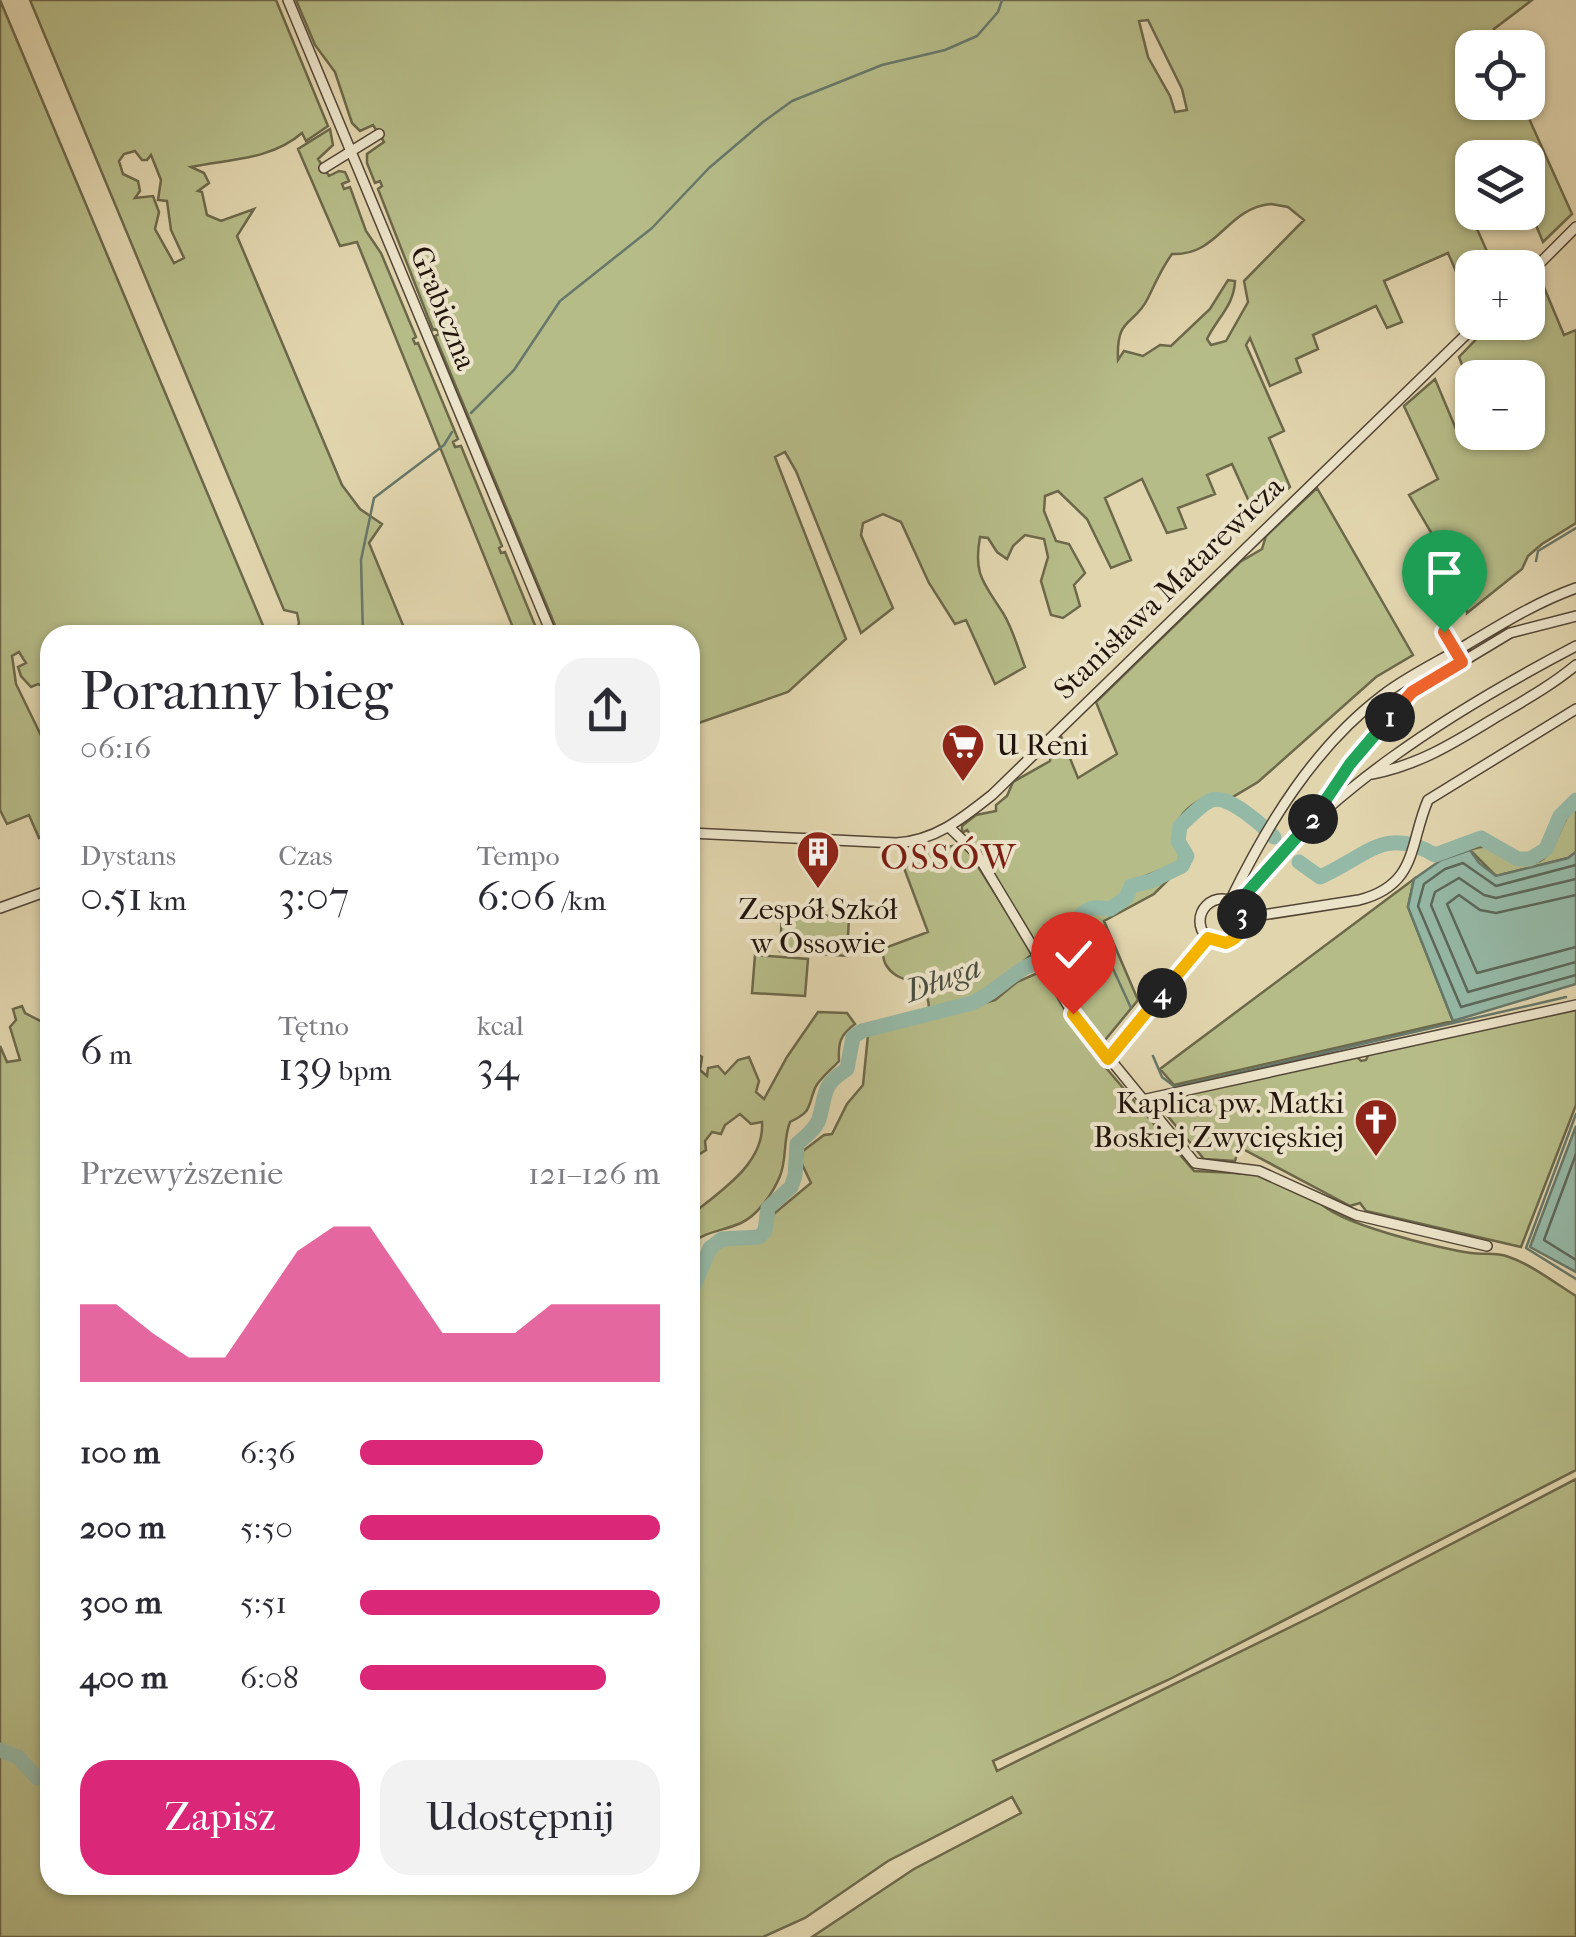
<!DOCTYPE html>
<html lang="pl">
<meta charset="utf-8">
<style>
body{margin:0;font-family:"IM FELL French Canon",serif;background:#f2f2f3;color:#2b2b33;height:100vh;display:flex;flex-direction:column;font-size:38px;white-space:nowrap}
*{box-sizing:border-box;margin:0}
p{font-size:32px;color:#7c7c81}
.icon{flex:none;width:55px;height:55px;fill:none;stroke:currentColor;stroke-width:2;stroke-linecap:round;stroke-linejoin:round}
.map{position:relative;flex:1;overflow:hidden}
.panel{position:absolute;left:40px;top:625px;width:660px;height:1270px;display:flex;flex-direction:column;background:#fff;border-radius:30px;box-shadow:0 2px 8px #0004}
.panel>*{flex:none}
.fabs{position:absolute;left:1455px;top:30px;display:grid;gap:20px}
.fabs a{display:grid;place-items:center;width:90px;height:90px;border-radius:20px;background:#fff;box-shadow:0 2px 8px #0004;font-size:50px}
.pin{position:absolute;display:grid;place-items:center;width:85px;height:85px;color:#fff;margin:-102px -42px;border-radius:50% 50% 50% 0;rotate:-45deg;box-shadow:0 0 10px #0007}
.pin .icon{rotate:45deg}
.km{position:absolute;width:50px;height:50px;margin:-25px;border-radius:50%;background:#222;color:#fff;font-size:28px;line-height:50px;text-align:center}
.round{display:grid;place-items:center;flex:none;width:105px;height:105px;border-radius:30px;background:#f2f2f3}
.headline{display:flex;align-items:center;justify-content:space-between;height:170px;padding:0 40px}
h1{font-size:55px;font-weight:600;line-height:75px}
.metrics{display:grid;grid-template-columns:repeat(3,1fr);gap:15px;height:170px;padding:10px 40px}
.metrics div{display:grid;align-content:center}
.metrics b{font-size:42px;font-weight:600}
.metrics small{font-size:28px;font-weight:400}
.metrics p{font-size:28px}
.chart{height:280px;padding:20px 40px}
.chart p{display:flex;justify-content:space-between}
.chart svg{width:100%;height:180px;margin-top:10px;fill:#db2777;opacity:.7}
.cta{display:flex;gap:20px;margin-top:auto;padding:20px 40px}
.cta a{flex:1;height:115px;border-radius:30px;background:#db2777;color:#fff;font-size:40px;font-weight:600;line-height:115px;text-align:center}
.cta a+a{background:#f2f2f3;color:#2b2b33}
ul{padding:0 40px;list-style:none;font-size:32px}
li{display:grid;grid-template-columns:160px 120px 1fr;align-items:center;height:75px}
li i{height:25px;border-radius:12px;background:#db2777}
.map>svg:first-child{display:block}
</style>
<div class="map">
<svg width="1576" height="1937" viewBox="0 0 1576 1937">
<rect width="100%" height="100%" fill="#e1d5ae"/>
<filter id="stains"><feTurbulence type="fractalNoise" baseFrequency=".002" numOctaves="4"/><feColorMatrix values="0 0 0 0 .2 0 0 0 0 .09 0 0 0 0 .02 0 0 0 .5 -.17"/></filter>
<radialGradient id="worn" r=".72"><stop offset=".6" stop-color="#630" stop-opacity="0"/><stop offset="1" stop-color="#630" stop-opacity=".3"/></radialGradient>
<!-- green -->
<path fill="#b6bc88" stroke="#6c684a" stroke-width="2.5" fill-rule="evenodd" d="M0 0 267 635H50V675H44L45 687 38 684 31 687 21 676 18 667 26 663 19 652 12 656 16 684 50 754V835L39 838 29 815 7 824 0 810Z
M30 0H276L328 126 306 141 302 133C271 160 229 159 191 167L204 173 209 183 198 191 202 192 207 215 221 221 254 209 237 236 342 485 360 509 382 524 369 543 407 635H295L299 623 297 613 284 610ZM135 151 142 160H147L151 155 161 180 158 200 167 201 171 230 184 258 174 263 155 229 159 212 153 196 135 198 140 191 138 181 123 174 119 161 124 154Z
M296 0H1532L1494 29 1502 47 1472 48V102L1492 103 1496 112H1504V103H1522L1572 214 1543 242 1528 206V158H1472V198L1465 202 1494 267 1472 268V308L1448 253 1384 281 1402 322 1387 328 1376 306 1313 335 1318 349 1296 359 1301 372 1270 386 1250 338 1246 345 1284 431 1269 438 1290 487 1256 517 1232 464 1207 475 1215 494 1178 508 1186 528 1167 533 1142 479 1105 498 1131 560 1111 568 1087 519 1058 491 1045 496 1044 511 1056 541 1069 544 1085 573 1074 585 1080 606 1063 618 1051 615 1041 581 1048 557 1044 539 1025 535 1013 546 1007 559 997 552 988 538 980 537C973 575 984 583 1003 613 1013 629 1018 649 1025 667L995 684 966 620 955 624 929 583 901 522 883 514 863 523 861 535 893 608 861 633 796 471 785 452 775 457 846 639 788 692 690 726V635H559L435 336 439 334 437 329 433 330 378 189 382 186 380 181 375 183 367 163V154L384 142 373 125 360 131 352 123 335 72 315 45ZM1148 20 1182 89 1187 110 1175 112 1170 96 1148 57 1139 21ZM1271 204 1288 207 1304 220 1244 281 1248 302 1226 341 1211 345 1207 339C1217 318 1234 306 1235 281L1228 280 1210 309 1171 346 1160 345 1143 356 1124 351 1118 360C1116 315 1134 327 1148 298 1156 282 1161 269 1172 254 1219 256 1226 208 1271 204Z
M330 129 333 145 318 159 329 176 339 171 345 172 349 181 342 184 344 189 350 187 366 231 381 253 416 337 413 339 415 344 418 343 458 439 453 442 455 447 461 446 502 546 499 548 501 553 505 552 539 635H516L357 242 340 246 298 149Z
M1538 273 1564 335 1576 330V523L1542 544 1528 556 1522 569 1467 613 1465 590 1409 495 1438 479 1404 406 1435 379 1461 441 1481 433 1528 432V378H1472V391L1459 357 1492 323 1528 322V284Z
M1317 488 1413 655 1376 677 1258 782 1231 798C1204 786 1158 822 1181 852L1178 863 1133 881 1113 903C1079 906 1073 908 1066 943L1049 955 1041 956 965 838 970 834 967 830 962 833V826L976 815 996 811V805L1007 796 1013 782 1050 761 1052 746 1061 736 1078 778 1117 754 1096 702 1240 562 1262 549 1266 536Z
M1576 806V852L1568 858 1496 876 1470 850C1496 840 1493 855 1512 861 1559 876 1553 826 1576 806Z
M964 844 1033 954C1021 961 1015 972 1004 982 985 1000 954 1003 929 1009 928 973 900 988 886 965 883 960 883 954 882 949L928 932 901 860 904 854Z
M1169 879 1154 894 1104 921 1138 1000 1101 1045 1046 968 1075 946 1087 915 1120 908 1138 888Z
M1414 879 1408 907 1453 1021 1174 1085 1160 1069Z
M782 913 849 917 847 956 780 951Z
M755 955 808 959 805 996 752 993Z
M1042 971 1090 1042 1089 1048 1194 1171 1256 1174 1319 1201C1334 1223 1441 1249 1471 1253 1484 1255 1496 1252 1509 1257 1532 1265 1555 1283 1576 1296V1470L1168 1680 993 1761 997 1771 1319 1613 1576 1479V1937H812L914 1869 1021 1813 1012 1797 888 1861 805 1918 763 1937H0V1046L7 1062 20 1060 10 1027 16 1020 13 1009 22 1006 25 1013 50 1026V1885H690V1299C704 1286 702 1260 718 1248 732 1237 747 1247 764 1237L770 1217 811 1183 801 1162 803 1151 824 1135 832 1134 847 1104 863 1085 868 1035 995 1000 1017 982Z
M1576 1009V1105L1521 1247 1366 1211 1360 1203 1350 1206 1239 1147 1235 1161 1204 1159 1154 1100 1355 1055 1361 1061 1366 1060 1369 1053Z
M818 1012 847 1013 855 1024C840 1035 838 1043 839 1061 832 1069 819 1079 815 1088 807 1109 812 1111 790 1122 783 1139 787 1159 780 1176 773 1193 758 1215 741 1223 723 1231 706 1231 690 1244V1216C720 1191 765 1164 762 1122L751 1124 740 1114 725 1125 721 1134 712 1132 705 1141 706 1150 690 1160V1055L696 1053 702 1057 700 1070 707 1076 708 1068 718 1066 725 1074 738 1060 749 1057 759 1081 756 1092 764 1099 787 1057Z"/>
<!-- water -->
<path fill="#95b9a7" stroke="#677769" stroke-width="2.5" d="M1470 850 1479 863 1496 876 1568 858 1576 852V984L1453 1021 1408 907 1414 879 1441 860Z
M1576 1126V1272L1530 1247Z"/>
<g fill="none" stroke-linecap="round" stroke-linejoin="round">
<!-- shore -->
<path stroke="#5c675a" stroke-width="2.5" d="M1576 865 1496 886 1463 863 1445 869 1424 884 1418 906 1461 1007 1576 975
M1576 879 1496 898 1484 895 1459 878 1435 892 1431 905 1468 992 1576 962
M1576 895 1496 913 1480 910 1459 895 1447 904 1477 973 1576 947
M1576 1154 1544 1240 1576 1260"/>
<!-- stream -->
<path stroke="#677769" stroke-width="2.5" d="M471 413 514 370 560 301 652 228 709 168 763 122 792 101 882 65 945 50 977 36 998 12 1002 0
M1536 561 1538 551 1576 528
M363 635 361 560 374 498 444 445 452 432
M1087 911 1095 930
M1098 936 1131 1008
M1153 1056 1162 1077 1175 1087 1566 997
M1576 1114 1526 1248 1576 1279"/>
<!-- river -->
<path stroke="#95b9a7" stroke-width="15" d="M1299 862 1320 877C1366 857 1384 825 1435 855L1481 838 1518 859H1530L1546 849 1560 816 1576 800
M690 1295 710 1248 722 1239 759 1237 765 1231 768 1208 791 1187 795 1176 797 1144C805 1137 816 1129 819 1119 827 1092 821 1086 847 1069L853 1037 862 1031 972 1003C993 994 1007 978 1026 967 1040 960 1059 959 1069 946 1078 934 1072 920 1086 911 1094 906 1101 908 1110 909L1126 898 1131 886 1151 881 1182 866 1187 856 1178 841 1180 826C1189 818 1201 804 1212 800 1228 794 1263 826 1274 837
M50 1696 47 1697 50 1717
M0 1750 18 1757 37 1778 50 1772"/>
<!-- minor casing -->
<g stroke="#524535" stroke-width="12">
<path id="minor" d="M288 0 552 635
M324 168 379 134
M1528 275 1576 227
M1372 774C1420 765 1457 741 1498 716 1525 700 1552 685 1576 665
M1314 818 1350 764 1412 692 1510 633 1576 616
M949 827 977 854 1073 1014 1195 1163 1259 1171 1356 1215 1487 1246
M690 833 896 843C935 841 963 818 992 795L1479 322
M1200 921a22 22 0 1 1 44 0a22 22 0 1 1-44 0Z
M1230 901C1267 825 1314 747 1383 695 1409 675 1440 661 1468 644 1503 623 1537 602 1576 588
M1236 905C1324 791 1450 712 1576 646
M0 908 50 890
M1243 918 1359 900C1418 885 1409 844 1428 800L1576 709
M1107 1059 1208 938
M1142 1100 1576 1005"/>
</g>
<!-- minor -->
<use href="#minor" stroke="#ece4ca" stroke-width="9"/>
<!-- minor-bridge casing -->
<g stroke="#524535" stroke-width="12" stroke-linecap="butt">
<path id="minor-bridge" d="M1444 633 1460 657"/>
</g>
<!-- minor-bridge -->
<use href="#minor-bridge" stroke="#ece4ca" stroke-width="9"/>
</g>
<g fill="none" stroke-linecap="round" stroke-linejoin="round">
<!-- split-1 casing -->
<g stroke="#fff" stroke-width="20">
<path id="split-1" d="M1390 717 1412 692 1462 662 1444 632"/>
</g>
<!-- split-2 casing -->
<g stroke="#fff" stroke-width="20">
<path id="split-2" d="M1313 819 1350 764 1390 717"/>
</g>
<!-- split-3 casing -->
<g stroke="#fff" stroke-width="20">
<path id="split-3" d="M1242 914 1236 905 1313 819"/>
</g>
<!-- split-4 casing -->
<g stroke="#fff" stroke-width="20">
<path id="split-4" d="M1162 993 1208 938 1226 943C1239 938 1245 928 1242 914"/>
</g>
<!-- split-5 casing -->
<g stroke="#fff" stroke-width="20">
<path id="split-5" d="M1073 1014 1108 1059 1162 993"/>
</g>
<!-- split-1 -->
<use href="#split-1" stroke="#f0652b" stroke-width="12"/>
<!-- split-2 -->
<use href="#split-2" stroke="#22a559" stroke-width="12"/>
<!-- split-3 -->
<use href="#split-3" stroke="#22a559" stroke-width="12"/>
<!-- split-4 -->
<use href="#split-4" stroke="#f5b400" stroke-width="12"/>
<!-- split-5 -->
<use href="#split-5" stroke="#f5b400" stroke-width="12"/>
</g>
<!-- icons -->
<defs>
<g id="supermarket-pin" transform="scale(2.25)"><path d="M0 17L-7.5 6A9.5 9.5 0 1 1 7.5 6Z" fill="#8f2418" stroke="#ece4ca"/><path d="M-6-5.5h2.5l.6 2H6L4.5 2H-2.5L-4.4-4H-6ZM-1.5 3.2a1.3 1.3 0 1 0 .1 0ZM3 3.2a1.3 1.3 0 1 0 .1 0Z" fill="#fff"/></g>
<g id="building-pin" transform="scale(2.25)"><path d="M0 17L-7.5 6A9.5 9.5 0 1 1 7.5 6Z" fill="#8f2418" stroke="#ece4ca"/><path d="M-4-6H4V6H1V3H-1V6H-4ZM-2.5-4.3h1.7v1.8h-1.7ZM.8-4.3h1.7v1.8H.8ZM-2.5-1h1.7V.8h-1.7ZM.8-1h1.7V.8H.8Z" fill="#fff"/></g>
<g id="church-pin" transform="scale(2.25)"><path d="M0 17L-7.5 6A9.5 9.5 0 1 1 7.5 6Z" fill="#8f2418" stroke="#ece4ca"/><path d="M-1.2-6h2.4v3.5h3.3v2.4h-3.3V6h-2.4V-.1h-3.3v-2.4h3.3Z" fill="#fff"/></g>
</defs>
<g fill-rule="evenodd">
<use href="#supermarket-pin" x="963" y="745"/>
<use href="#building-pin" x="818" y="852"/>
<use href="#church-pin" x="1376" y="1120"/>
</g>
<g text-anchor="middle" dominant-baseline="central" stroke-width="8" stroke-linejoin="round" paint-order="stroke">
<!-- street labels -->
<g font-size="30" fill="#22150d" stroke="#ece4ca">
<text transform="translate(443 308) rotate(68)">Grabiczna</text>
<text transform="translate(1169 588) rotate(-44)">Stanisława Matarewicza</text>
</g>
<!-- poi labels -->
<g font-size="30" fill="#22150d" stroke="#ece4ca" text-anchor="start">
<text x="996" y="745">U Reni</text>
<text x="818" y="909" text-anchor="middle">Zespół Szkół<tspan x="818" dy="34">w Ossowie</tspan></text>
<text x="1344" y="1103" text-anchor="end">Kaplica pw. Matki<tspan x="1344" dy="34">Boskiej Zwycięskiej</tspan></text>
</g>
<!-- water labels -->
<g font-size="32" font-style="italic" fill="#4a4e43" stroke="#ece4ca">
<text transform="translate(943 979) rotate(-20)">Długa</text>
</g>
<!-- quarter labels -->
<g font-size="35" letter-spacing="2.5" fill="#7a1f14" stroke="#ece4ca">
<text x="949" y="857">OSSÓW</text>
</g>
</g>
<rect width="100%" height="100%" filter="url(#stains)"/>
<rect width="100%" height="100%" fill="url(#worn)"/>
</svg>
<div class="fabs">
<a><svg class="icon" aria-label="locate" viewBox="0 0 24 24"><circle cx="12" cy="12" r="6"/><path d="M12 2v4M12 18v4M2 12h4M18 12h4"/></svg></a>
<a><svg class="icon" aria-label="layers" viewBox="0 0 24 24"><path d="M12 4l9 5-9 5-9-5zM3 14l9 5 9-5"/></svg></a>
<a>+</a>
<a>−</a>
</div>
<div class="pin" style="left:1444px;top:632px;background:#1e9e55"><svg class="icon" aria-label="arrive" viewBox="0 0 24 24"><path d="M6 21V4h12l-3 4 3 4H6"/></svg></div>
<div class="pin" style="left:1073px;top:1014px;background:#d93025"><svg class="icon" aria-label="check" viewBox="0 0 24 24"><path d="M5 12l5 5 9-10"/></svg></div>
<b class="km" style="left:1390px;top:717px">1</b>
<b class="km" style="left:1313px;top:819px">2</b>
<b class="km" style="left:1242px;top:914px">3</b>
<b class="km" style="left:1162px;top:993px">4</b>
<section class="panel">
<div class="headline"><div><h1>Poranny bieg</h1><p>06:16</p></div><a class="round"><svg class="icon" aria-label="share" viewBox="0 0 24 24"><path d="M12 15V3M7 8l5-5 5 5M5 13v7h14v-7"/></svg></a></div>
<div class="metrics">
<div><p>Dystans</p><b>0.51<small> km</small></b></div>
<div><p>Czas</p><b>3:07</b></div>
<div><p>Tempo</p><b>6:06<small> /km</small></b></div>
</div>
<div class="metrics">
<div><b>6<small> m</small></b></div>
<div><p>Tętno</p><b>139<small> bpm</small></b></div>
<div><p>kcal</p><b>34</b></div>
</div>
<div class="chart"><p><span>Przewyższenie</span>121–126 m</p>
<svg viewBox="0 0 160 44" preserveAspectRatio="none"><path d="M0 44V25L10 25L20 32L30 38L40 38L50 25L60 12L70 6L80 6L90 19L100 32L110 32L120 32L130 25L140 25L150 25L160 25V44z"/></svg>
</div>
<ul>
<li><b>100 m</b>6:36<i style="width:61%"></i></li>
<li><b>200 m</b>5:50<i style="width:100%"></i></li>
<li><b>300 m</b>5:51<i style="width:100%"></i></li>
<li><b>400 m</b>6:08<i style="width:82%"></i></li>
</ul>
<div class="cta"><a>Zapisz</a><a>Udostępnij</a></div>
</section>
</div>
